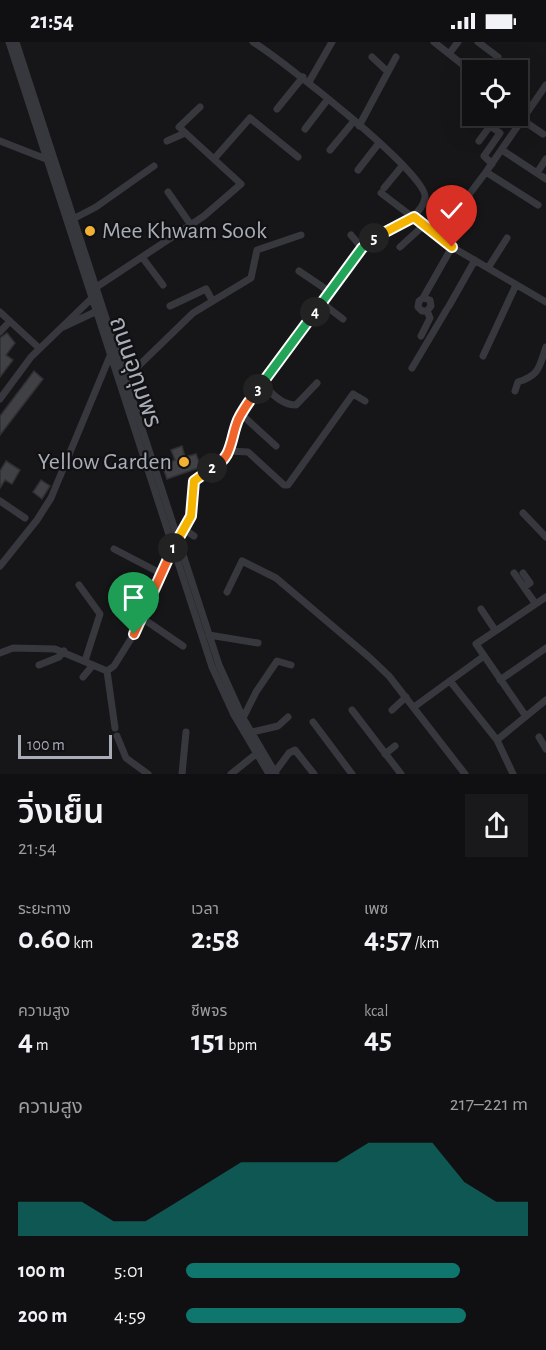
<!DOCTYPE html>
<html lang="th">
<meta charset="utf-8">
<style>
body{margin:0;font-family:"Alegreya Sans","Noto Sans Thai",sans-serif;background:#19191b;color:#f1f3f6;height:100vh;display:flex;flex-direction:column;font-size:22px;white-space:nowrap}
*{box-sizing:border-box;margin:0}
p{font-size:20px;color:#9c9d9f}
.icon{flex:none;width:33px;height:33px;fill:none;stroke:currentColor;stroke-width:2;stroke-linecap:round;stroke-linejoin:round}
.map{position:relative;height:732px;overflow:hidden}
.details{display:flex;flex-direction:column;background:#101012;flex:1}
.details>*{flex:none}
.buttons{position:absolute;left:462px;top:18px;display:grid;gap:12px}
.buttons a{display:grid;place-items:center;width:66px;height:66px;border-radius:0px;background:#101012;box-shadow:0 6px 24px #0002,0 0 0 2px #303032;font-size:30px}
.scale{position:absolute;left:18px;bottom:15px;width:94px;box-sizing:border-box;padding-left:6px;border:3px solid #a8adb8;border-top:0;font-size:16px;line-height:21px;white-space:nowrap;color:#a8adb8;-webkit-text-stroke:4px #111113;paint-order:stroke}
.pin{position:absolute;display:grid;place-items:center;width:51px;height:51px;color:#fff;margin:-62px -26px;border-radius:50% 50% 50% 0;rotate:-45deg;box-shadow:0 0 6px #0007}
.pin .icon{rotate:45deg}
.km{position:absolute;width:30px;height:30px;margin:-15px;border-radius:50%;background:#222;color:#fff;font-size:16px;line-height:30px;text-align:center}
.round{display:grid;place-items:center;flex:none;width:63px;height:63px;border-radius:0px;background:#19191b}
.overview{display:flex;align-items:center;justify-content:space-between;height:102px;padding:0 18px}
h1{font-size:33px;font-weight:600;line-height:45px}
.metrics{display:grid;grid-template-columns:repeat(3,1fr);gap:9px;height:102px;padding:6px 18px}
.metrics div{display:grid;align-content:center}
.metrics b{font-size:30px;font-weight:600}
.metrics small{font-size:16px;font-weight:400}
.metrics p{font-size:16px}
.chart{height:168px;padding:12px 18px}
.chart p{display:flex;justify-content:space-between}
.chart svg{width:100%;height:108px;margin-top:6px;fill:#0f766e;opacity:.7}
ul{padding:0 18px;list-style:none;font-size:20px}
li{display:grid;grid-template-columns:96px 72px 1fr;align-items:center;height:45px}
li i{height:15px;border-radius:8px;background:#0f766e}
.status{display:flex;justify-content:space-between;align-items:center;height:42px;padding:0 30px;background:#101012;direction:ltr}
.status svg{height:16px;fill:currentColor}
.map>svg:first-child{display:block}
</style>
<div class="status"><b>21:54</b><svg viewBox="0 0 49 12"><path d="M0 12V9h3v3zM5 12V6h3v6zM10 12V3h3v9zM15 12V0h3v12zM26 1h20v11H26zM47 4h2v5h-2z"/></svg></div>
<div class="map">
<svg width="546" height="732" viewBox="0 0 546 732">
<rect width="100%" height="100%" fill="#161618"/>
<!-- building -->
<path fill="#404145" stroke="#303034" stroke-width="1.5" d="M7 291 15 301 6 313 13 318 0 335V296Z
M34 329 43 337 0 393V374Z
M182 404 185 415 196 412 201 425 167 437 162 423 175 418 171 408Z
M6 419 20 428 12 442 5 438 0 446V429Z
M41 438 50 444 42 457 33 450Z"/>
<g fill="none" stroke-linecap="round" stroke-linejoin="round">
<!-- minor -->
<path stroke="#37383d" stroke-width="7" d="M9 0 212 625 234 673 269 732
M16 0 219 623 243 676 276 732
M434 0 472 30
M478 0 498 15
M449 12 458 0
M372 15 388 30
M309 40 332 0
M277 67 303 35
M521 77 543 92
M359 84 396 15
M305 87 328 57
M0 99 46 117
M167 99 185 91
M479 99 490 84 500 91 484 114 492 122
M330 108 354 79
M502 108 546 137
M214 117 250 76 298 115
M358 128 379 101
M486 130 538 163
M537 131 546 117
M384 146 403 123
M168 150 191 183
M381 151 452 205 546 260
M73 177 96 165 154 124
M351 193 362 206
M437 195 486 130 546 43
M400 205 424 183
M142 215 163 243
M488 226 507 196
M299 229 330 250
M95 246 204 174 241 142 179 85 200 65
M423 256 452 205
M322 261 343 277
M170 264 206 247 212 258
M449 264 475 218
M0 270 39 306
M63 285 95 270
M0 290 10 279
M421 294 430 276 427 269 431 264 430 258 423 256 419 259 418 265 422 269H427
M483 314 516 243
M412 326 447 267
M125 337 193 271 251 236 257 208 301 193
M262 342C272 351 281 363 296 363L317 341
M515 349 518 340C540 333 539 325 546 305
M0 357 31 315 91 257
M241 372 276 404
M229 409 248 410 284 443H288L353 352 365 359
M0 459 25 476
M523 471 546 495
M185 488 194 494
M114 507 162 532
M0 524 37 478 51 456 110 314
M514 531 535 561
M523 531 530 541 524 545
M79 543 100 572 85 619
M227 550 242 519 276 536 369 615 389 634 465 732
M481 567 495 588
M142 576 183 604
M209 593 258 601
M0 611 13 606 55 607 107 629 114 624 134 592 173 506 188 483 192 469V444L195 436C203 429 213 427 221 421 235 409 235 383 244 367L362 206C380 189 420 181 425 156 430 133 278 15 253 0
M39 623 59 615 64 609
M107 629 115 686
M83 635 93 623
M500 638 546 606
M450 639 497 698 513 732
M414 665 484 614
M352 668 401 732
M392 668 406 655
M525 673 476 602 546 555
M243 676 256 650 277 619 291 623
M313 680 352 732
M252 690 278 684 288 675
M117 694 126 716 148 732
M539 695 546 707
M497 698 546 658
M385 712 395 704
M275 730 289 711 295 708 314 732
M182 732 186 690
M231 732 256 712"/>
</g>
<g fill="none" stroke-linecap="round" stroke-linejoin="round">
<!-- split-1 casing -->
<g stroke="#fff" stroke-width="12">
<path id="split-1" d="M134 592 173 506"/>
</g>
<!-- split-2 casing -->
<g stroke="#fff" stroke-width="12">
<path id="split-2" d="M173 506 191 474 194 439 212 426"/>
</g>
<!-- split-3 casing -->
<g stroke="#fff" stroke-width="12">
<path id="split-3" d="M212 426C233 416 230 397 238 378 243 367 251 357 258 347"/>
</g>
<!-- split-4 casing -->
<g stroke="#fff" stroke-width="12">
<path id="split-4" d="M258 347 315 270"/>
</g>
<!-- split-5 casing -->
<g stroke="#fff" stroke-width="12">
<path id="split-5" d="M315 270 362 206 374 196"/>
</g>
<!-- split-6 casing -->
<g stroke="#fff" stroke-width="12">
<path id="split-6" d="M374 196 414 175 452 205"/>
</g>
<!-- split-1 -->
<use href="#split-1" stroke="#f0652b" stroke-width="8"/>
<!-- split-2 -->
<use href="#split-2" stroke="#f5b400" stroke-width="8"/>
<!-- split-3 -->
<use href="#split-3" stroke="#f0652b" stroke-width="8"/>
<!-- split-4 -->
<use href="#split-4" stroke="#22a559" stroke-width="8"/>
<!-- split-5 -->
<use href="#split-5" stroke="#22a559" stroke-width="8"/>
<!-- split-6 -->
<use href="#split-6" stroke="#f5b400" stroke-width="8"/>
</g>
<!-- markers -->
<g fill="#f2b134" stroke="#111113" stroke-width="2">
<circle cx="90" cy="189" r="6"/>
<circle cx="184" cy="420" r="6"/>
</g>
<g text-anchor="middle" dominant-baseline="central" stroke-width="4.5" stroke-linejoin="round" paint-order="stroke">
<!-- poi labels -->
<g font-size="24" fill="#a8adb8" stroke="#111113" text-anchor="start">
<text x="102" y="189">Mee Khwam Sook</text>
<text x="172" y="420" text-anchor="end">Yellow Garden</text>
</g>
<!-- street labels -->
<g font-size="24" fill="#a8adb8" stroke="#111113">
<text transform="translate(135 330) rotate(71)">ถนนอุทุมพร</text>
</g>
</g>
</svg>
<div class="buttons">
<a><svg class="icon" aria-label="locate" viewBox="0 0 24 24"><circle cx="12" cy="12" r="6"/><path d="M12 2v4M12 18v4M2 12h4M18 12h4"/></svg></a>
</div>
<div class="scale">100 m</div>
<div class="pin" style="left:134px;top:592px;background:#1e9e55"><svg class="icon" aria-label="arrive" viewBox="0 0 24 24"><path d="M6 21V4h12l-3 4 3 4H6"/></svg></div>
<div class="pin" style="left:452px;top:205px;background:#d93025"><svg class="icon" aria-label="check" viewBox="0 0 24 24"><path d="M5 12l5 5 9-10"/></svg></div>
<b class="km" style="left:173px;top:506px">1</b>
<b class="km" style="left:212px;top:426px">2</b>
<b class="km" style="left:258px;top:347px">3</b>
<b class="km" style="left:315px;top:270px">4</b>
<b class="km" style="left:374px;top:196px">5</b>
</div>
<section class="details">
<div class="overview"><div><h1>วิ่งเย็น</h1><p>21:54</p></div><a class="round"><svg class="icon" aria-label="share" viewBox="0 0 24 24"><path d="M12 15V3M7 8l5-5 5 5M5 13v7h14v-7"/></svg></a></div>
<div class="metrics">
<div><p>ระยะทาง</p><b>0.60<small> km</small></b></div>
<div><p>เวลา</p><b>2:58</b></div>
<div><p>เพซ</p><b>4:57<small> /km</small></b></div>
</div>
<div class="metrics">
<div><p>ความสูง</p><b>4<small> m</small></b></div>
<div><p>ชีพจร</p><b>151<small> bpm</small></b></div>
<div><p>kcal</p><b>45</b></div>
</div>
<div class="chart"><p><span>ความสูง</span>217–221 m</p>
<svg viewBox="0 0 160 44" preserveAspectRatio="none"><path d="M0 44V30L10 30L20 30L30 38L40 38L50 30L60 22L70 14L80 14L90 14L100 14L110 6L120 6L130 6L140 22L150 30L160 30V44z"/></svg>
</div>
<ul>
<li><b>100 m</b>5:01<i style="width:80%"></i></li>
<li><b>200 m</b>4:59<i style="width:82%"></i></li>
</ul>
</section>
